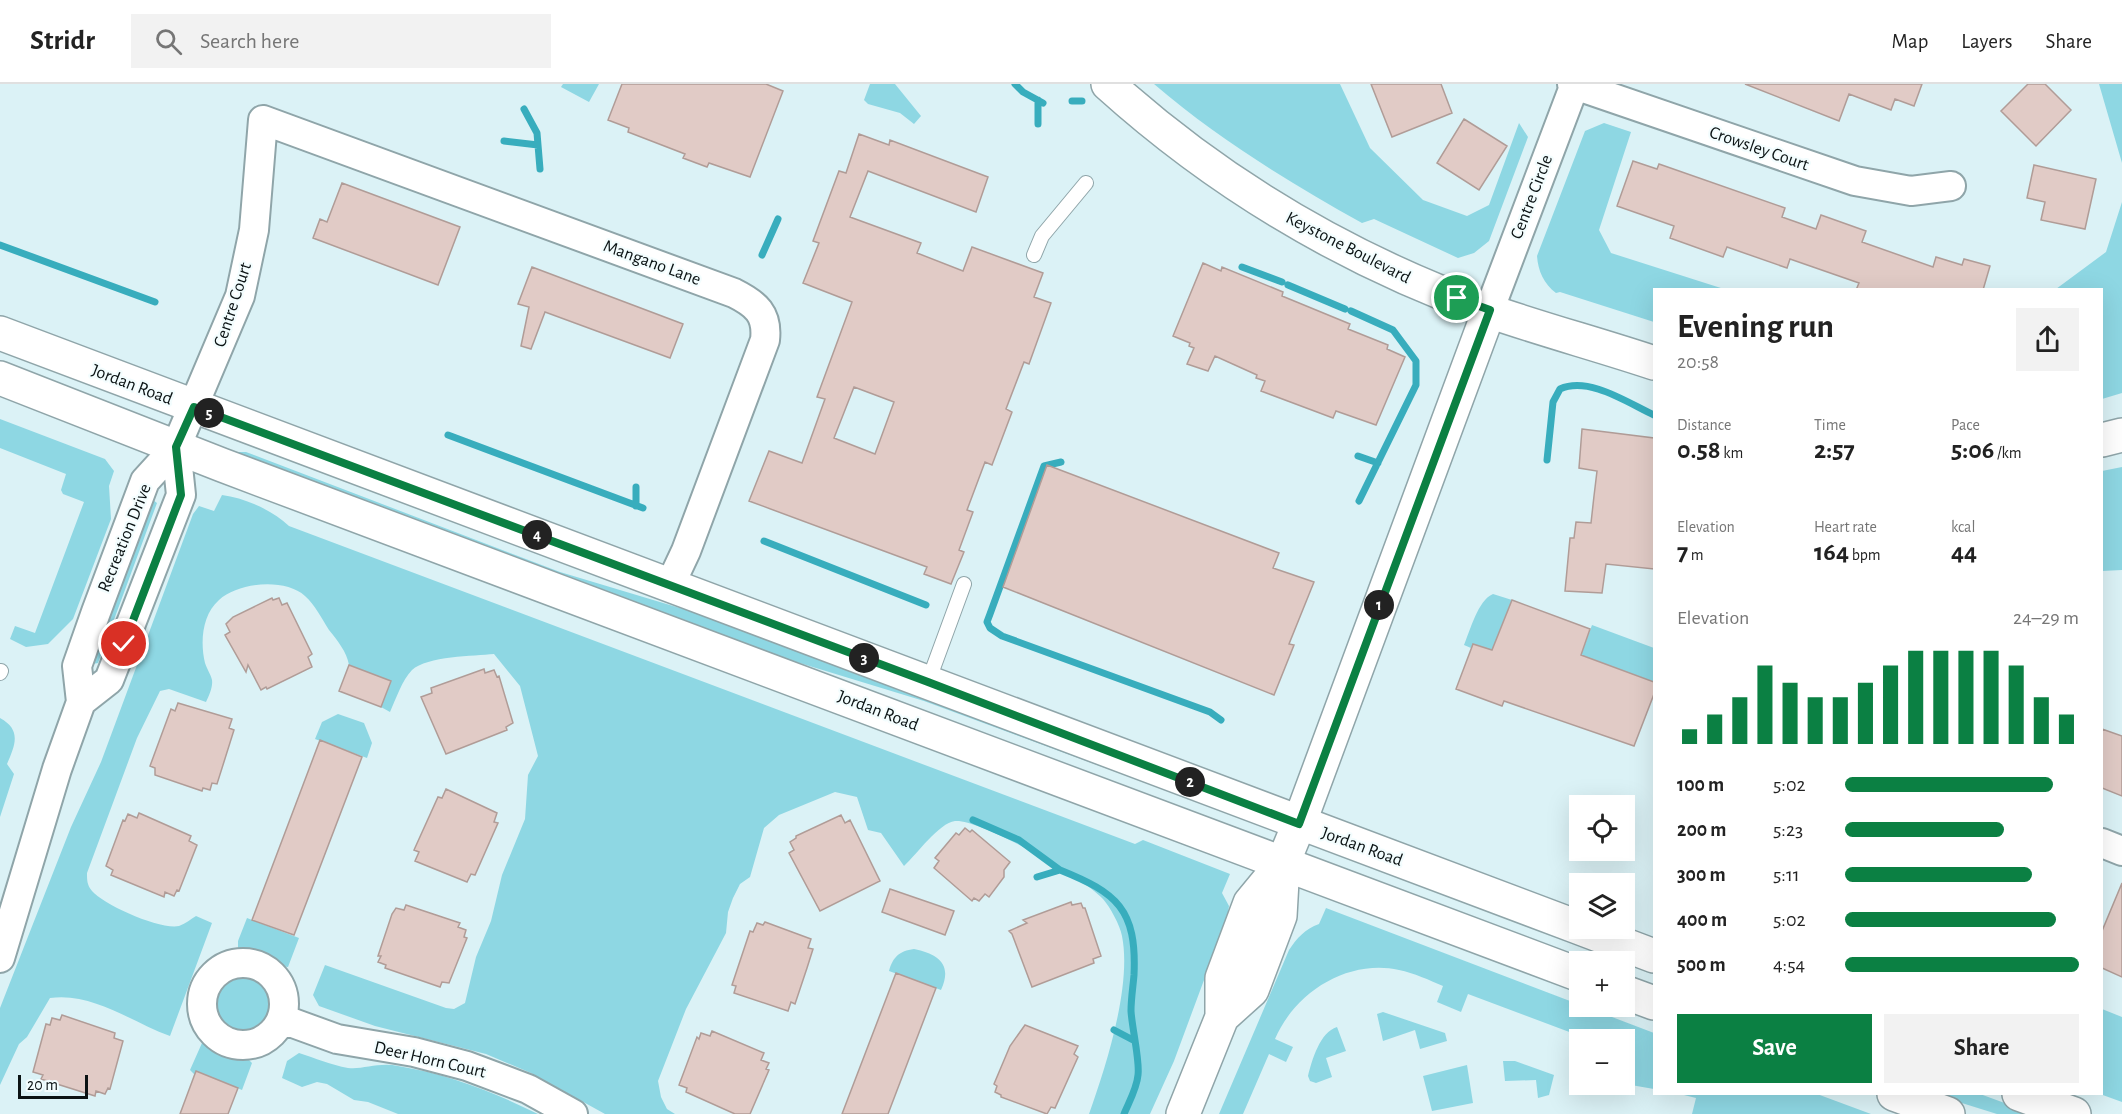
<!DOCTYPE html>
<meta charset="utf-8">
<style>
body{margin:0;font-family:"Alegreya Sans",sans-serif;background:#f2f2f2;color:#222;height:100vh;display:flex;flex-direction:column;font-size:22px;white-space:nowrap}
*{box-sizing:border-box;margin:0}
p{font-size:20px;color:#767676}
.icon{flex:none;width:33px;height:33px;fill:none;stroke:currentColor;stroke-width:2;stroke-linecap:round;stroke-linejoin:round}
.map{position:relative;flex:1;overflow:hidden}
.sheet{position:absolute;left:1653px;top:204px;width:450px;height:807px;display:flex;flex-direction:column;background:#fff;border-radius:0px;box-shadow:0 6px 24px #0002}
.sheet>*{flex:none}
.buttons{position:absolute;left:1569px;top:711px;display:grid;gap:12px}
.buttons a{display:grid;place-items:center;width:66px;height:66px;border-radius:0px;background:#fff;box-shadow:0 6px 24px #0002;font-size:30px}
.scale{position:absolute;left:18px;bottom:15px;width:70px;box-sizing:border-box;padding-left:6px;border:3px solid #0b1314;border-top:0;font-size:16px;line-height:21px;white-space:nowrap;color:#0b1314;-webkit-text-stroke:4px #f3fdfe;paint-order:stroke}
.pin{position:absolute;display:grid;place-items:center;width:51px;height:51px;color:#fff;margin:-26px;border:3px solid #fff;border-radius:50%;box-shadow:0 2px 6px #0007}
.km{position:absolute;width:30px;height:30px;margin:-15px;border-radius:50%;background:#222;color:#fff;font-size:16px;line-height:30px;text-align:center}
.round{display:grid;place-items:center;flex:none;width:63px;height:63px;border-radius:0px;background:#f2f2f2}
.headline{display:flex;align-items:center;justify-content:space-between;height:102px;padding:0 24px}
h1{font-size:33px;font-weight:700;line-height:45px}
.metrics{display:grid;grid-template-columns:repeat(3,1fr);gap:9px;height:102px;padding:6px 24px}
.metrics div{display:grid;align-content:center}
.metrics b{font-size:26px;font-weight:700}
.metrics small{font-size:16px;font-weight:400}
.metrics p{font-size:16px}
.chart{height:168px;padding:12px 24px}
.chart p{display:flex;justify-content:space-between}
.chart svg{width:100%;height:108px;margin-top:6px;stroke:#0b8043;stroke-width:6}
.button{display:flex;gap:12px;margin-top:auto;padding:12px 24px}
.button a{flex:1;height:69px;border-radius:0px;background:#0b8043;color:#fff;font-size:24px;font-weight:700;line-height:69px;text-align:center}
.button a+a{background:#f2f2f2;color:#222}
ul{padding:0 24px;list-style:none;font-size:20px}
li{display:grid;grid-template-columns:96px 72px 1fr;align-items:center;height:45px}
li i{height:15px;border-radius:8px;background:#0b8043}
header{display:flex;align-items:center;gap:36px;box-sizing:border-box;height:84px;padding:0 30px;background:#fff;border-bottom:2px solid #e0e0e0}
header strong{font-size:28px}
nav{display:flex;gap:33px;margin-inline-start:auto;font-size:21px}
.search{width:420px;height:54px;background:#f2f2f2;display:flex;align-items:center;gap:15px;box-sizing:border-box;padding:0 21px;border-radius:0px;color:#767676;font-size:22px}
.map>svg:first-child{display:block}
</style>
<header>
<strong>Stridr</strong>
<div class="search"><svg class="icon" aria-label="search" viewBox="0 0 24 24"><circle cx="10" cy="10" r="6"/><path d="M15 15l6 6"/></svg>Search here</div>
<nav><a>Map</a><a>Layers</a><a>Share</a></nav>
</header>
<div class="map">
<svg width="2122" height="1030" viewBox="0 0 2122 1030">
<rect width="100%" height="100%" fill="#dbf2f6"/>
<!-- green -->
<path fill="#8ed7e3" d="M563 0H599L589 18 561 3Z
M870 0H895L921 32 914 40 900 29 868 20 864 16Z
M1154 0H1340L1370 64 1423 116 1467 132 1489 121 1519 39 1528 53 1489 157 1474 169 1458 174 1374 135 1362 139C1289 98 1218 55 1154 0Z
M2099 0H2122V79Z
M1604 39 1631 48 1599 146 1611 169 1724 205 1654 206V238L1560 208 1556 209C1544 200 1538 187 1537 172L1585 47Z
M2122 118V309L2102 315V206L2056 205 2106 168Z
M0 335 105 375 114 387 109 402 111 435 73 535 48 560 26 563 10 555 15 542 35 549 84 418 63 410 61 406 66 390 0 364Z
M239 368H246L560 488 753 546 1238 733 924 617 744 562 238 371Z
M2122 383V486L2102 487V387Z
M222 411C245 414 272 426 289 442L1135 760 1143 756 1230 790 1222 809 1229 822 1227 834 1174 977 1150 1030H1089C1106 982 1132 902 1122 852 1120 841 1110 823 1103 815 1086 795 979 734 955 737 939 739 917 770 904 782L881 749 868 746 857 713 835 708 779 731 764 744 750 793 740 800 733 814 728 828 726 849 686 925 658 997 661 1013 667 1025 675 1030H605L531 989 486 970 375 942 319 922 313 911 325 881 446 924 454 925 465 919 476 873 491 837 502 791 525 735 528 691 538 672 520 602 494 570C474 572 427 572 412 586 402 596 396 615 390 628L381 623 391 597 349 581C347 568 337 556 329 546 322 535 315 521 305 512 285 494 239 498 219 516 202 531 200 558 205 579 207 585 211 591 212 596 213 603 209 612 206 618L169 605 160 607 137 654 87 789C87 796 87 801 92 807 104 821 160 846 179 842 185 840 191 835 196 832L212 839 170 952C131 938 93 908 50 914L27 953 19 960 0 1001V924L71 743 101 678 193 430 199 422 214 427Z
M153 416 157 419 98 579 93 580Z
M1493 510 1512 516 1492 566 1473 560 1471 564 1464 561C1470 547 1478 516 1493 510Z
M1592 541 1654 564V598L1581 571Z
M338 630 364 639 372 659 367 674 315 655 322 638Z
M0 634C22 646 15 661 7 680L14 690 0 733Z
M1326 824 1654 949V1005L1625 1000 1624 956 1588 955 1468 910 1461 928 1437 918 1443 902C1429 896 1414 889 1399 886 1348 875 1295 908 1275 955L1293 963 1286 978 1269 970 1243 1030H1219L1289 866C1297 854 1305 845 1319 840Z
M247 834 299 854 288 883 280 882 264 872 238 867V857Z
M914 865C938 870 953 880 941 906L889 887C893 873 899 867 914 865Z
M216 921a29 29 0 1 1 58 0a29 29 0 1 1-58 0Z
M2102 925 2122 933V1018L2100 1010Z
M1383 928 1445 949 1447 957 1420 965 1415 946 1383 957 1377 930Z
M1337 943 1346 967 1326 974 1332 993 1316 999 1310 997 1308 992C1312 976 1320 948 1337 943Z
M202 959 226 972 249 976 252 979 242 1006 196 987 195 991 190 986Z
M299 969C315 974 331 981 348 984 362 986 379 978 398 982 447 990 494 1008 538 1030H398L368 1018 354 1016 327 1000 317 998 302 1003 282 994 287 977Z
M1503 977H1515L1554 991 1549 1011 1538 1014 1536 996 1505 997Z
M1467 981 1473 1019 1432 1027 1423 992Z
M1680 1010H1817L1871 1030H1692L1696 1014Z
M1933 1010H1980L2035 1030H1997Z"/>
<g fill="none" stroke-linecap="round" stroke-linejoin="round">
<!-- stream -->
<path stroke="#38adbd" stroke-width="7" d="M1015 0 1023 8 1043 19
M1072 17H1082
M524 25 537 49 540 85
M1038 40V16
M504 57 538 61
M0 161 155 218
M762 171 778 135
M1242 183 1282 198
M1288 201 1345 225
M1351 227 1393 246 1416 277V301L1359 417
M448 351 643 424
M1358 372 1378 379
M1547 376 1553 318 1560 305C1589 292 1628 319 1654 331
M1061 378 1044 382 990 530 987 538 990 544 1002 552 1210 628 1221 636
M636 403V422
M764 457 926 521
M973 736 1019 756 1060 786
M1037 793 1060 786C1117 809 1137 825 1134 891 1133 903 1131 915 1131 927 1132 944 1140 977 1138 991 1137 1004 1129 1018 1124 1030
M1114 946 1133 956"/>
</g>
<!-- building -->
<path fill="#e1cbc6" stroke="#b09c97" stroke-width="1.5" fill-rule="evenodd" d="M622 0H766L783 7 750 93 709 79 707 83 683 74 685 70 628 48 629 44 608 36Z
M1371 0H1441L1452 29 1392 53Z
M1745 0H1922L1914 22 1895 15 1891 26 1849 10 1839 37Z
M2028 0H2045L2071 26 2036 62 2001 27Z
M1464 35 1507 62 1479 106 1437 79Z
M859 50 889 61 890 56 988 93 976 128 868 87 850 133 921 159 917 169 963 187 972 163 1043 189 1034 213 1051 219 1029 280 1024 278 1006 325 1012 328 992 381 985 378 967 426 973 428 959 466 964 468 951 500 924 490 927 483 749 417 769 367 802 379 825 315 817 313 852 218 803 199 819 159 813 157 820 138 839 87 846 89ZM854 303 894 318 875 370 834 354Z
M1633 77 1657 85 1659 80 1785 124 1782 133 1816 145 1821 131 1866 147 1862 158 1933 183 1936 173 1962 181 1964 175 1990 182 1983 206H1856L1859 199 1790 175 1787 184 1727 163 1723 173 1670 154 1674 142 1617 122Z
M2034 81 2096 95 2085 145 2041 136 2045 118 2027 114Z
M342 99 460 143 438 201 313 154 320 135 327 138Z
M1203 179 1221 187 1222 183 1283 208 1282 212 1350 240 1348 245 1388 261 1387 265 1405 273 1376 341 1336 327 1333 334 1261 307 1265 297 1256 294 1257 291 1215 272 1208 287 1187 280 1194 264 1189 262 1190 259 1173 252Z
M532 183 683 240 670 274 545 228 531 265 521 262 529 223 518 220Z
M1582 345 1654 354V485L1606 480 1602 509 1565 507 1570 454H1574L1576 438 1591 439 1594 412 1597 387 1579 384Z
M1047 381 1279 469 1273 484 1314 498 1289 560 1294 561 1274 611 1003 503Z
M272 514 273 516 279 514 282 521 287 519 312 570 308 573 312 583 267 605 266 603 261 606 248 581 246 588 225 551 230 548 226 540 233 533Z
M1512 516 1590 545 1581 571 1654 598V610L1634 662 1504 617 1502 622 1456 605 1473 560 1492 566Z
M349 581 391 597 381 623 339 607Z
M484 585 485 589 494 586 497 593 499 592 513 639 506 643 507 646 446 670 421 613 432 609 431 604Z
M178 619 232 635 229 644 234 646 217 700 212 699 210 706 203 704 202 707 155 691V684L150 682 171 625 175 627Z
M2102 645 2122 652V712L2102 704Z
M320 656 362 673 294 851 252 836Z
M446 705 497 729 494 738 498 739 475 791 471 790 467 798 415 777 419 768 414 766 438 713 442 714Z
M139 729 191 752 189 757 197 761 179 807 177 806 174 812 165 808 164 813 111 791 113 786 106 782 123 736 125 737 128 730 137 734Z
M841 731 845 739 850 736 880 797 820 827 789 769 794 766 790 758 796 754V752Z
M965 744 970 748 972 746 1010 778 1004 786V793L989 813 985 810 979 817 974 814 972 817 934 784 939 777 935 774 956 749 959 751Z
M2122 799V893L2102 884V847Z
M890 805 954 827 945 851 882 828Z
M1071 818 1072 821 1081 819 1083 824H1085L1101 872 1093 875 1094 879 1032 903 1012 850 1009 847 1027 839 1023 836Z
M406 821 460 839 458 843 466 846 464 853 467 854 449 899 442 898 440 903 385 884 386 881 378 878 381 872H378L392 830 396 824 404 826Z
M765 838 811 855 808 864 813 865 807 884 795 920 791 918 788 927 734 909 736 902 732 901 750 847 753 848 757 839 763 841Z
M896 889 936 904 888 1030H842Z
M62 931 115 949 114 954 123 957 110 1005 108 1004 105 1010 96 1007 95 1012 41 995 43 991 33 988 46 940 50 941 52 934 60 936Z
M1025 941 1078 962 1074 970 1078 973 1055 1024 1051 1023 1047 1030 1001 1013V1011L995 1008 997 1002 994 1000 1010 962Z
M712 947 764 969 761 976 769 979 766 985 769 986 750 1030H735L686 1008 687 1004 679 1001 697 953 699 955 701 949 710 952Z
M196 987 238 1004 228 1030H180Z"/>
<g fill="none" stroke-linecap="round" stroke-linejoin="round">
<!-- lane casing -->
<g stroke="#8fa5a9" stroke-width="16">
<path id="lane" d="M1034 171 1042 152 1086 99
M0 589 1 587
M928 598 964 500"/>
</g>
<!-- street casing -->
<g stroke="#8fa5a9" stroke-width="32">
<path id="street" d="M1572 0 1855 97 1911 107 1951 102
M1489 227 1575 0
M81 618 109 596 181 411 176 363
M2102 759 2122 767
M0 874 57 685 81 618 77 582 96 528 145 397 176 363 240 212 254 146 263 36 734 209C756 220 768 230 765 256L686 467 670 501
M202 920a41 41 0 1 1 82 0a41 41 0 1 1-82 0Z
M282 935 337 955 414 968 467 982 528 1005 573 1030"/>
</g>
<!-- secondary casing -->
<g stroke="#8fa5a9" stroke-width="36">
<path id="secondary" d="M1108 0C1220 101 1347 176 1489 227 1544 246 1600 261 1654 279
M2102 356 2122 351
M1222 933 1252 906 1280 832 1283 779
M1183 1030 1222 933V894L1250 819 1283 779 1299 740 1489 227"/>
</g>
<!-- primary casing -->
<g stroke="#8fa5a9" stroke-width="36">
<path id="primary" d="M0 249 1580 844
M0 294 222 381 1580 891
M1580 844 1654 872
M1624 908 1654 919
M1894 1010 1948 1030
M2019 1010 2074 1030"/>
</g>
<!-- lane -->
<use href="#lane" stroke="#fff" stroke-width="14"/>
<!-- street -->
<use href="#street" stroke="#fff" stroke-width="28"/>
<!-- secondary -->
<use href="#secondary" stroke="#fff" stroke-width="33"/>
<!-- primary -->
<use href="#primary" stroke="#fff" stroke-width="33"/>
</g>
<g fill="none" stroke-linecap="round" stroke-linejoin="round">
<!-- route casing -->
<g stroke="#fff" stroke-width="12">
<path id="route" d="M124 560 181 411 176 363 194 323 928 598 1299 740 1490 226 1457 214"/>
</g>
<!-- route -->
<use href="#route" stroke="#0b8043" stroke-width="8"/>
</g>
<g text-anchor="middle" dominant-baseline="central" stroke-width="4.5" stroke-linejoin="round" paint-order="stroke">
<!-- street labels -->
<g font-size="18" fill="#0b1314" stroke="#f3fdfe">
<text transform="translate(1759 65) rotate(19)">Crowsley Court</text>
<text transform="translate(1532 113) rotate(-69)">Centre Circle</text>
<text transform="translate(1348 164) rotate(27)">Keystone Boulevard</text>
<text transform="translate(652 179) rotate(20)">Mangano Lane</text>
<text transform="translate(233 221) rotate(-72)">Centre Court</text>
<text transform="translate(132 301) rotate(21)">Jordan Road</text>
<text transform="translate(125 454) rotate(-68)">Recreation Drive</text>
<text transform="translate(878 627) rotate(21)">Jordan Road</text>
<text transform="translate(1362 763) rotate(20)">Jordan Road</text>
<text transform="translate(430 976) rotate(13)">Deer Horn Court</text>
</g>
</g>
</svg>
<div class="buttons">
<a><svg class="icon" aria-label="locate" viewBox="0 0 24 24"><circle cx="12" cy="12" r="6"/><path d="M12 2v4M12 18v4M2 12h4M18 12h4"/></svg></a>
<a><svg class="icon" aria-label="layers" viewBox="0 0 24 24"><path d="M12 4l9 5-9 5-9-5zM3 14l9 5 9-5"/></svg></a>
<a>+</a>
<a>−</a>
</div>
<div class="scale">20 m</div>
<div class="pin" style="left:1457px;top:214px;background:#1e9e55"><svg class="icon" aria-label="arrive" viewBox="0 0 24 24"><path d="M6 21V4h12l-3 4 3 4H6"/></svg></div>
<div class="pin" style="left:124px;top:560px;background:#d93025"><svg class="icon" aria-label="check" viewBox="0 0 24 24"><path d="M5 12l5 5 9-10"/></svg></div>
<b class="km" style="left:1379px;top:521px">1</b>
<b class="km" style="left:1190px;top:698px">2</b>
<b class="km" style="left:864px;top:574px">3</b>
<b class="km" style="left:537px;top:451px">4</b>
<b class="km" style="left:209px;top:329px">5</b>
<section class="sheet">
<div class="headline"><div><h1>Evening run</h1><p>20:58</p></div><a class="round"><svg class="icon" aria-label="share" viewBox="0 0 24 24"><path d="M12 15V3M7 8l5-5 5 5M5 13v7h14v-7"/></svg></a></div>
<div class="metrics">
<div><p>Distance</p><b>0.58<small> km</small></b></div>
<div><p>Time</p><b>2:57</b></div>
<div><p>Pace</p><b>5:06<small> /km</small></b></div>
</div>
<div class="metrics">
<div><p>Elevation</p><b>7<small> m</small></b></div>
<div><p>Heart rate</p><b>164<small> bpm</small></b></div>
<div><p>kcal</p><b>44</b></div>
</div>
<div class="chart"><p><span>Elevation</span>24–29 m</p>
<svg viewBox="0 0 160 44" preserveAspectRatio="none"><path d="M5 44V38M15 44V32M25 44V25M35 44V12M45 44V19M55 44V25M65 44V25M75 44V19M85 44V12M95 44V6M105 44V6M115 44V6M125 44V6M135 44V12M145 44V25M155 44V32"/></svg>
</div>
<ul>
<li><b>100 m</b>5:02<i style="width:89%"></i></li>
<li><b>200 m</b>5:23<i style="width:68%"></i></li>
<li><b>300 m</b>5:11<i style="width:80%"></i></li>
<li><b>400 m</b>5:02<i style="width:90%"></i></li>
<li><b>500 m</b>4:54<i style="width:100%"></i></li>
</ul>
<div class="button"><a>Save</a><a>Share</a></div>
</section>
</div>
